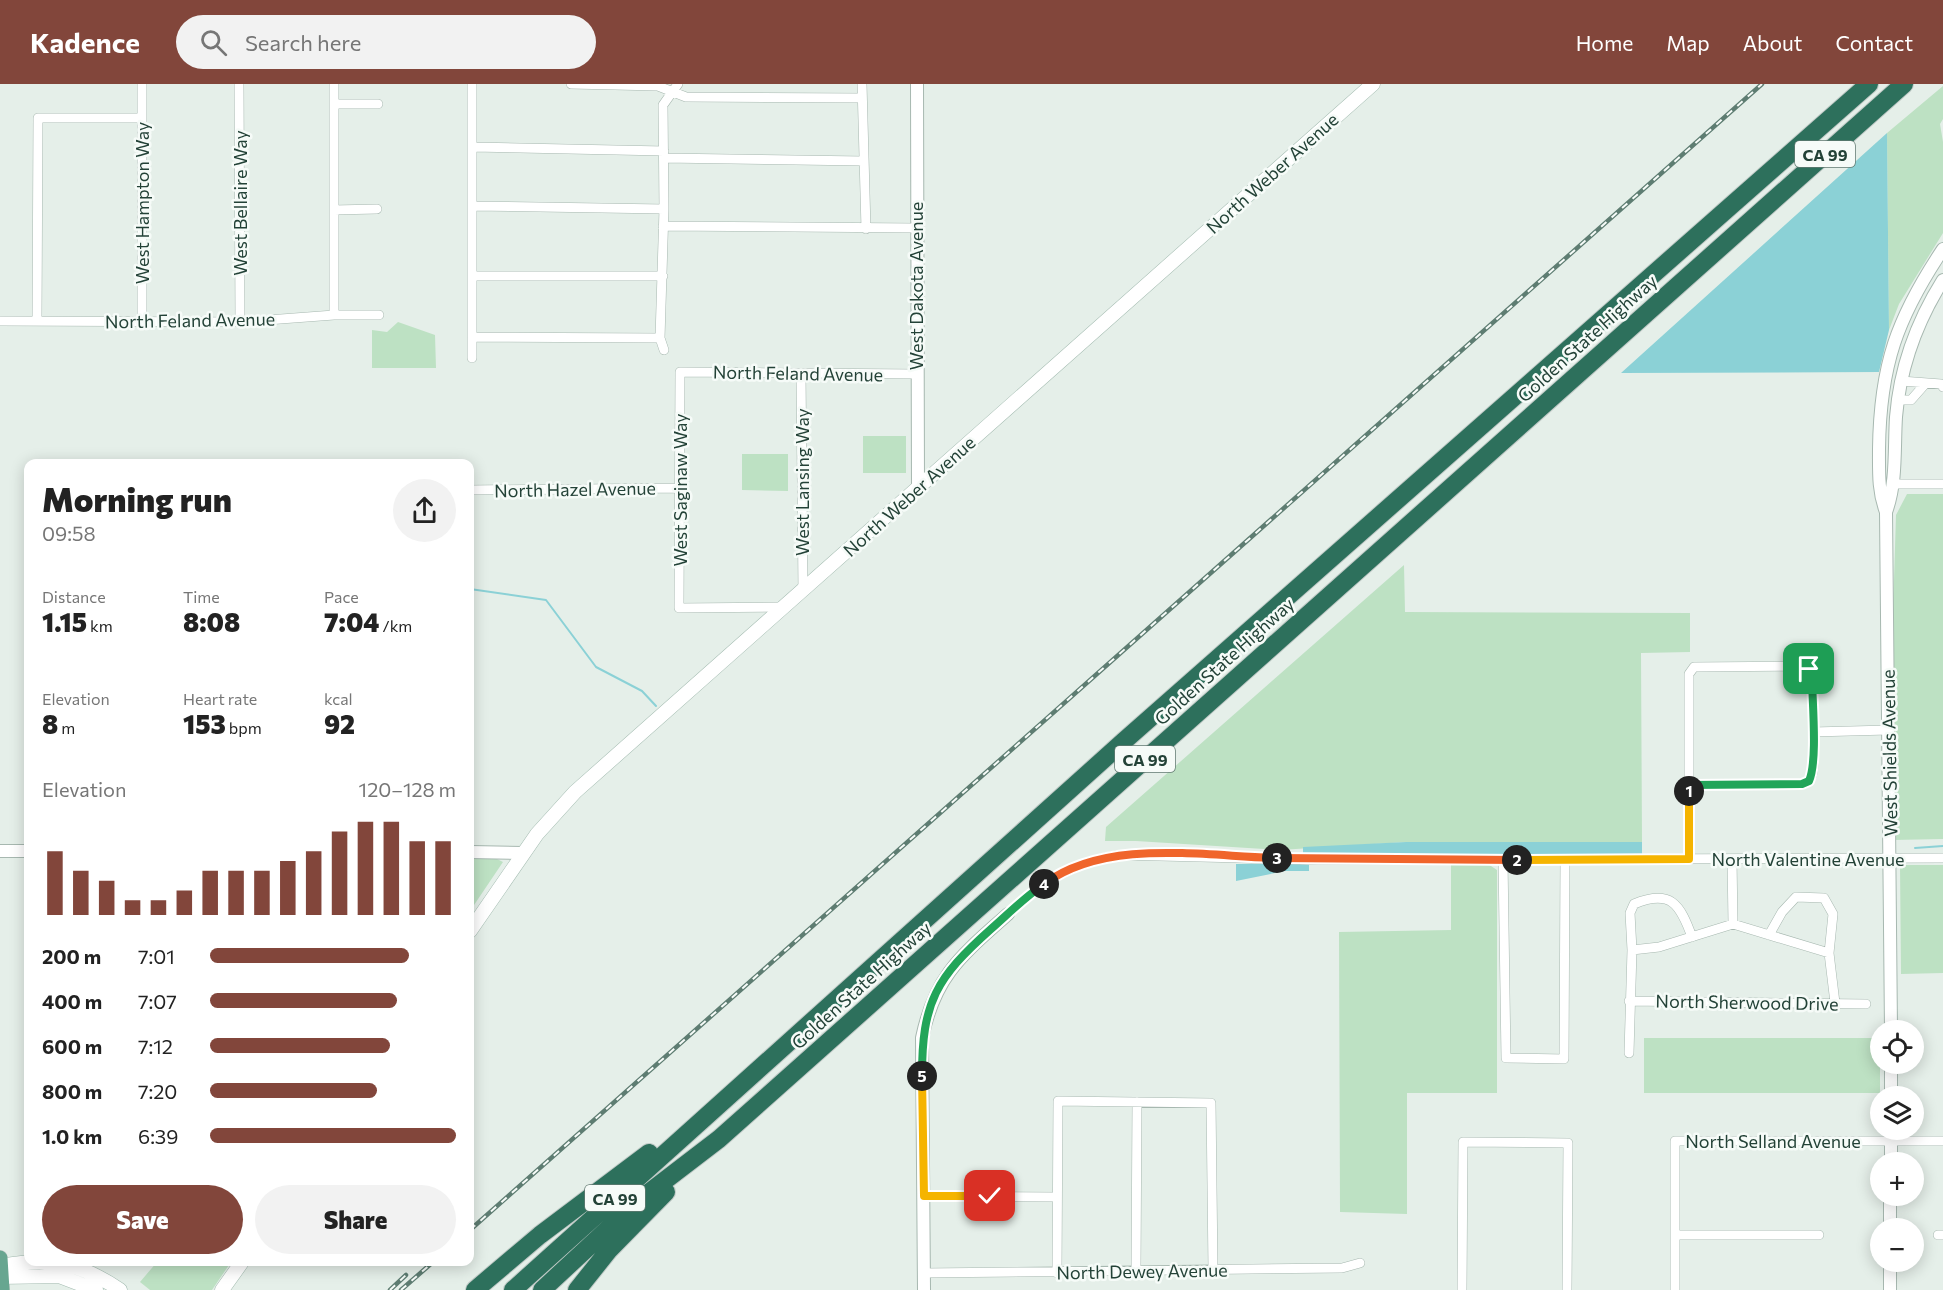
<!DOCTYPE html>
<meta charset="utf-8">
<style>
body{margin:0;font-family:Commissioner,sans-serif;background:#f2f2f2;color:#222;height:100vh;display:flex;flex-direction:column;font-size:22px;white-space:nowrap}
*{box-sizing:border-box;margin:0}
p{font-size:20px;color:#767676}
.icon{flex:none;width:33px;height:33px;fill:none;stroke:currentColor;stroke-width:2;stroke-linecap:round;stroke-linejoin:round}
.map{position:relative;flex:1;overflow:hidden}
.details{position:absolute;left:24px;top:375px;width:450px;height:807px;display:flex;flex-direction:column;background:#fff;border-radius:12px;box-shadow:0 3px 15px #0003}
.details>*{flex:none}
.controls{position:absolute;left:1870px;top:936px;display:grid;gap:12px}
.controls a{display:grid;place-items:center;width:54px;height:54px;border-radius:50%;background:#fff;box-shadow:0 3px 15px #0003;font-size:30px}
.pin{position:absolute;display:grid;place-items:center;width:51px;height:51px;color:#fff;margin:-26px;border-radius:12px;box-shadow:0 3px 9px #0006}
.km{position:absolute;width:30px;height:30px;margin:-15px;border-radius:50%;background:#222;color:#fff;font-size:16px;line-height:30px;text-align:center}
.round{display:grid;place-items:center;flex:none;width:63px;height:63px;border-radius:32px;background:#f2f2f2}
.overview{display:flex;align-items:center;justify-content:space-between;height:102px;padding:0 18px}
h1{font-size:33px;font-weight:800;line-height:45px}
.metrics{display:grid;grid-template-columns:repeat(3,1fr);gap:9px;height:102px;padding:6px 18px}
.metrics div{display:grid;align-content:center}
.metrics b{font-size:26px;font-weight:800}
.metrics small{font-size:16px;font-weight:400}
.metrics p{font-size:16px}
.chart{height:168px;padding:12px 18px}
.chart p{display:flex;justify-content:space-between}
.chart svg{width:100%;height:108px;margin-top:6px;stroke:#82463b;stroke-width:6}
.primary-button{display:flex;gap:12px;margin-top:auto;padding:12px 18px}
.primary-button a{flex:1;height:69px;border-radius:36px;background:#82463b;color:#fff;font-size:24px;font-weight:800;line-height:69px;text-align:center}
.primary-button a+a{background:#f2f2f2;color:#222}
ul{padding:0 18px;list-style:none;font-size:20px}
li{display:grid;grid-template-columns:96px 72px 1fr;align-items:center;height:45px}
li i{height:15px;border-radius:8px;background:#82463b}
header{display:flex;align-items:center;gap:36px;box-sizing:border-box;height:84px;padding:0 30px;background:#82463b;color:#fff}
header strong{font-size:28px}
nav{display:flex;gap:33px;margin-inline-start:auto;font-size:21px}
.search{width:420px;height:54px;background:#f2f2f2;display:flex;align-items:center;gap:15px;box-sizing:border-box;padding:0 21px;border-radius:33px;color:#767676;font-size:22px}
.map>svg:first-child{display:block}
</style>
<header>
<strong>Kadence</strong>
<div class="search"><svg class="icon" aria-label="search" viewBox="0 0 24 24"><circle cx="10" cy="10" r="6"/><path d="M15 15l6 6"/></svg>Search here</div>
<nav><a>Home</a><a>Map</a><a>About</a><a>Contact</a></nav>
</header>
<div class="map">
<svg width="1943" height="1206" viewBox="0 0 1943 1206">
<rect width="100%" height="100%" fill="#e5efe9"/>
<!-- green -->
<path fill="#bde1c3" d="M1943 2V35L1940 40 1943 58V149L1899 220 1889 246 1887 49Z
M398 238 435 251 436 284H372V246L387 248Z
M863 352H906V389H863Z
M742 370H788V407L742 406Z
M1907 410H1943V755L1893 756V529L1896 431Z
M1404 481 1405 528 1690 529V568L1641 569 1642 758H1406L1280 766 1136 757H1105L1106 743Z
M493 773 503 778 470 827V774Z
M1451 780H1488L1497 786V1009H1407V1130L1340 1128 1339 848 1451 846Z
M1900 781H1943V889L1901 890Z
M1644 954H1880V1009H1644Z
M157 1178H231L212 1206H150L140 1198Z"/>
<!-- water -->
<path fill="#8bd1d6" d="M1887 49 1889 246 1879 288 1621 289Z
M1406 758H1642V771L1303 772V763Z
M1309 779V787H1285L1236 797V780Z"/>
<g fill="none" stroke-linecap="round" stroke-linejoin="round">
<!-- stream -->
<path stroke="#8bd1d6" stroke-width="2" d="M470 505 546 516 596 583 642 607 656 622
M1915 764 1943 762"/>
<!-- minor casing -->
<g stroke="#a7b8b0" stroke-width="10">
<path id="minor" d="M142 0V237
M239 0 240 238
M334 0V231
M472 0V274
M571 0 658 2 686 13 862 14
M862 0 866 145
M334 20H378
M473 63 664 67
M664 74 863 77
M473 122 664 125
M334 126 377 125
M663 142 916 144
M473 192H663
M0 237 240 238 334 231H379
M37 237 38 34H142
M472 253 660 254
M664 266 660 254 664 125 663 21 678 0
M801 289 803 507
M1901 297 1941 300 1943 303
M1898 316H1911L1926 299
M1893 400H1943
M470 406 680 404
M785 523 679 524 680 288 917 290
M1813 648 1888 646
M1689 775V590L1694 583 1800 582 1809 585 1812 592C1812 615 1817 672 1812 691 1810 697 1807 698 1802 700L1689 701
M1732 775 1733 840
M1503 776 1506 974 1564 975 1565 776
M1008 830C1044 798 1070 779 1119 771L1318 776 1943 774
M1769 851 1782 828 1796 813 1824 814 1833 830 1829 869 1835 919
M1632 866 1659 863 1733 840 1829 869
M1629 917 1866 920
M1629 969 1632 866 1630 829 1634 820C1671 805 1680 820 1692 853
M924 1112 1056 1113
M1676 1151H1819
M1938 1151H1943
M1136 1185 1137 1018
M924 1189 1342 1184 1360 1179
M1057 1189 1058 1017 1211 1019 1213 1185
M1462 1206 1463 1058 1568 1059 1567 1206
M1675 1206V1057H1943"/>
</g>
<!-- tertiary casing -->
<g stroke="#a7b8b0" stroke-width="14">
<path id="tertiary" d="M917 0 918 404
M1886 428C1878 407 1879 388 1879 365 1880 281 1897 234 1943 165
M0 767H28
M470 768 523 769
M1891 946 1886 428C1897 398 1894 365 1896 333 1900 283 1916 239 1943 196
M1891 1012V980
M1891 1078V1046
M1890 1144V1112
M924 1206 922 954C935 891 962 871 1008 830
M1890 1206V1178"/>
</g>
<!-- secondary casing -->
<g stroke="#a3bbb0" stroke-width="15">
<path id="secondary" d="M470 847 537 750 575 708 1373 0
M0 1182C49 1173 79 1178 120 1206
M0 1193 59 1192 96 1206
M222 1206 242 1178"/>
</g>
<!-- primary casing -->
<g stroke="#c1cac7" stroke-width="16">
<path id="primary" d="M0 1174 2 1206"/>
</g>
<!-- motorway casing -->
<g stroke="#c1cac7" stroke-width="20">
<path id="motorway" d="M475 1206 540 1151 649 1069
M513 1206 1124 657 1869 0
M542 1206 638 1117 719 1055 1904 0
M577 1206 609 1166 666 1108"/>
</g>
<!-- minor -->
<use href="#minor" stroke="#fff" stroke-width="9"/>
<!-- tertiary -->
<use href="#tertiary" stroke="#fff" stroke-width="12"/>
<!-- secondary -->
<use href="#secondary" stroke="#fff" stroke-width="14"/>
<!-- primary -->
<use href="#primary" stroke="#67a690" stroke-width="15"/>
<!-- motorway -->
<use href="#motorway" stroke="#2d705c" stroke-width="18"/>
<!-- rail casing -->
<g stroke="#5e7d72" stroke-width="4.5">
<path id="rail" d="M470 1146 1762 0
M390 1206 406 1191
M401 1206 433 1178"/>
</g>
<!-- rail -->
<use href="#rail" stroke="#f6fbf8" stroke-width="2" stroke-dasharray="7" stroke-linecap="butt"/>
</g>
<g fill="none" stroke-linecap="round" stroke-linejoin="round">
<!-- split-1 casing -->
<g stroke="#fff" stroke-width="12">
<path id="split-1" d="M1689 707V701L1802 700 1809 697C1818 677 1812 616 1812 592L1809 585"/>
</g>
<!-- split-2 casing -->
<g stroke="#fff" stroke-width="12">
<path id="split-2" d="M1517 776 1689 775V707"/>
</g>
<!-- split-3 casing -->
<g stroke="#fff" stroke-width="12">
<path id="split-3" d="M1277 774 1517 776"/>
</g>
<!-- split-4 casing -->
<g stroke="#fff" stroke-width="12">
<path id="split-4" d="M1044 800C1107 754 1202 772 1277 774"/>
</g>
<!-- split-5 casing -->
<g stroke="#fff" stroke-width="12">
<path id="split-5" d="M922 992C922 918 936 894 991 845 1008 830 1025 813 1044 800"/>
</g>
<!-- split-6 casing -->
<g stroke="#fff" stroke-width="12">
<path id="split-6" d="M922 992 924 1112H990"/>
</g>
<!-- split-1 -->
<use href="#split-1" stroke="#22a559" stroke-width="8"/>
<!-- split-2 -->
<use href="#split-2" stroke="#f5b400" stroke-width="8"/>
<!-- split-3 -->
<use href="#split-3" stroke="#f0652b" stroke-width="8"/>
<!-- split-4 -->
<use href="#split-4" stroke="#f0652b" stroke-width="8"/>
<!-- split-5 -->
<use href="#split-5" stroke="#22a559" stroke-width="8"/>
<!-- split-6 -->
<use href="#split-6" stroke="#f5b400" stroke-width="8"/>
</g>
<g text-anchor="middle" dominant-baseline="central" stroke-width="5" stroke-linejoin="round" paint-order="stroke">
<!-- shield labels -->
<g fill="#f6fbf8" stroke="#627a71" stroke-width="1.5">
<rect x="1795" y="57" width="60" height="26" rx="4.5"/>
<rect x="1115" y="662" width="60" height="26" rx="4.5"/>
<rect x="585" y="1101" width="60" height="26" rx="4.5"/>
</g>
<g font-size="16" font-weight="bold" fill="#234237">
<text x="1825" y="70">CA 99</text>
<text x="1145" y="675">CA 99</text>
<text x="615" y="1114">CA 99</text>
</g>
<!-- street labels -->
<g font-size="18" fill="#234237" stroke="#f6fbf8">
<text transform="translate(1272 89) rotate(-42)">North Weber Avenue</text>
<text transform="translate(142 119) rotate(-90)">West Hampton Way</text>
<text transform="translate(240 119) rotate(-90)">West Bellaire Way</text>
<text transform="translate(916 202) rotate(-90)">West Dakota Avenue</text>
<text transform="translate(190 236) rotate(-1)">North Feland Avenue</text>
<text transform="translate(1587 254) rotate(-42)">Golden State Highway</text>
<text transform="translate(798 289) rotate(1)">North Feland Avenue</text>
<text transform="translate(802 398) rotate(-90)">West Lansing Way</text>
<text transform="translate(575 405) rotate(-1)">North Hazel Avenue</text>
<text transform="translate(680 406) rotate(-90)">West Saginaw Way</text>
<text transform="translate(909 412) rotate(-42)">North Weber Avenue</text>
<text transform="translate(1224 577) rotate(-42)">Golden State Highway</text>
<text transform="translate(1889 669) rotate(-91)">West Shields Avenue</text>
<text x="1808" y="775">North Valentine Avenue</text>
<text transform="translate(861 901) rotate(-42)">Golden State Highway</text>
<text transform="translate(1747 918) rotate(1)">North Sherwood Drive</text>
<text x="1773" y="1057">North Selland Avenue</text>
<text transform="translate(1142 1187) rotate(-1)">North Dewey Avenue</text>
</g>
</g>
</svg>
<div class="controls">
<a><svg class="icon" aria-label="locate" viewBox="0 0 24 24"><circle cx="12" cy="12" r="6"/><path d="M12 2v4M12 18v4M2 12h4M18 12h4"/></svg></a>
<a><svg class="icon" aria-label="layers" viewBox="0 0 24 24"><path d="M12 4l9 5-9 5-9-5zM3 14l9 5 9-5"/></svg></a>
<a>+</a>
<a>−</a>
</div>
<div class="pin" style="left:1809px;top:585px;background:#1e9e55"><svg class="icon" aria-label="arrive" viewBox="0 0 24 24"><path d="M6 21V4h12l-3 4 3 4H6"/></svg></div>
<div class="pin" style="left:990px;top:1112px;background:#d93025"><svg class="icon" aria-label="check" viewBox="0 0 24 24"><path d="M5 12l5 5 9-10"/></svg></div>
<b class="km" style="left:1689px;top:707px">1</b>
<b class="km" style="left:1517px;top:776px">2</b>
<b class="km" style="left:1277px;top:774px">3</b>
<b class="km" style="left:1044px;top:800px">4</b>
<b class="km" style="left:922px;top:992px">5</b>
<section class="details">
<div class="overview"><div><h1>Morning run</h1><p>09:58</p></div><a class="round"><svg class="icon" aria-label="share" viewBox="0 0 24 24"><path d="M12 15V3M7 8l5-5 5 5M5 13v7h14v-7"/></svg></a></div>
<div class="metrics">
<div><p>Distance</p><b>1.15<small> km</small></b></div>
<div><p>Time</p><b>8:08</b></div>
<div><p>Pace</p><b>7:04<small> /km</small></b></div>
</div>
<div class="metrics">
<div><p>Elevation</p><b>8<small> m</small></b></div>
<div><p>Heart rate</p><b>153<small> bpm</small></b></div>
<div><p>kcal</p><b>92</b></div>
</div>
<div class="chart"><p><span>Elevation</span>120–128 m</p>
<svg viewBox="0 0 160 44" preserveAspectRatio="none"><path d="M5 44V18M15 44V26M25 44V30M35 44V38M45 44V38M55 44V34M65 44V26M75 44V26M85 44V26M95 44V22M105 44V18M115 44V10M125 44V6M135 44V6M145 44V14M155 44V14"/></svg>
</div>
<ul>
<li><b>200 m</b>7:01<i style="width:81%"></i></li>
<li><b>400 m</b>7:07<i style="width:76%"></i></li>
<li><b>600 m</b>7:12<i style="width:73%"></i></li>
<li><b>800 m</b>7:20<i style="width:68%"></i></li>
<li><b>1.0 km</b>6:39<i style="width:100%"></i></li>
</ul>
<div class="primary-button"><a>Save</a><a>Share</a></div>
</section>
</div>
